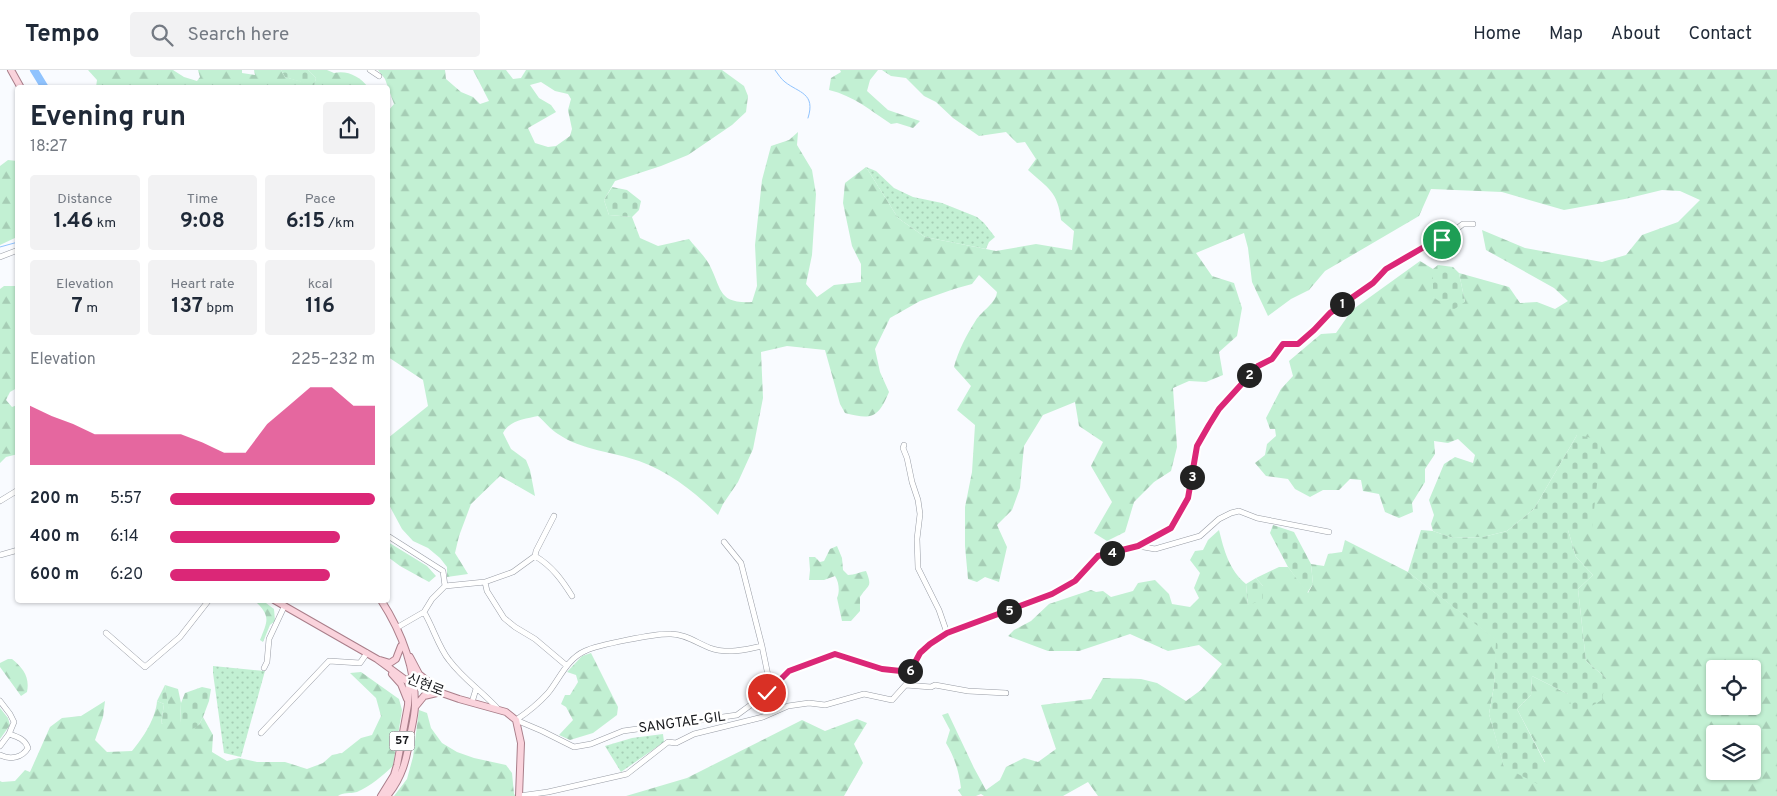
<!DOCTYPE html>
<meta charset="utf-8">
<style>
body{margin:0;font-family:Overpass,"Noto Sans KR",sans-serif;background:#f2f2f3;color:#1f2937;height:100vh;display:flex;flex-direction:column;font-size:19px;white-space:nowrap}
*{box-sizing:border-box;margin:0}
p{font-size:16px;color:#747a83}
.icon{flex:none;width:28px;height:28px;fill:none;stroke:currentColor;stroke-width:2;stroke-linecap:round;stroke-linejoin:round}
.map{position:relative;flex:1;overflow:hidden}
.panel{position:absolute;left:15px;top:15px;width:375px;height:518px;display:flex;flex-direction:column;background:#fff;border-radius:5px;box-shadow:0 1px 4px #0004}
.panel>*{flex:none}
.controls{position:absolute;left:1706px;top:590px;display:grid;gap:10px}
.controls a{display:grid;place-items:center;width:55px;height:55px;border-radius:5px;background:#fff;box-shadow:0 1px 4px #0004;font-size:25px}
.pin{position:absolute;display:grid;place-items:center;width:42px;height:42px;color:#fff;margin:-21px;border:2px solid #fff;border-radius:50%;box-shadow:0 1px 5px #0007}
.km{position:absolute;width:25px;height:25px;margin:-12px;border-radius:50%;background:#222;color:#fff;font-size:14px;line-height:25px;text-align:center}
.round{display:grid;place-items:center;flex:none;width:52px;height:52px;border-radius:5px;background:#f2f2f3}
.summary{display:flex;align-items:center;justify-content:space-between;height:85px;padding:0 15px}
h1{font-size:28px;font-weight:700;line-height:38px}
.metrics{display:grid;grid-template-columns:repeat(3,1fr);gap:8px;height:85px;padding:5px 15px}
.metrics div{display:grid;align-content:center;border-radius:5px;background:#f2f2f3;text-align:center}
.metrics b{font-size:21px;font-weight:700}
.metrics small{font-size:14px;font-weight:400}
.metrics p{font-size:14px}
.chart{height:140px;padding:10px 15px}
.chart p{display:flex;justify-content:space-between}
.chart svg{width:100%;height:90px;margin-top:5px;fill:#db2777;opacity:.7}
ul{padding:0 15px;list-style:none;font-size:16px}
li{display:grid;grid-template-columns:80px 60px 1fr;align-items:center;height:38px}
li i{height:12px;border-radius:6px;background:#db2777}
header{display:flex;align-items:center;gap:30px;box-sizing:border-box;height:70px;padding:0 25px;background:#fff;border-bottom:1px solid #e0e1e3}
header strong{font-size:24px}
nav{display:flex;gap:28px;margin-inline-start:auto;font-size:18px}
.search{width:350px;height:45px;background:#f2f2f3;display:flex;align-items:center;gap:12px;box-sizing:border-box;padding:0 18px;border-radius:5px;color:#747a83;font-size:19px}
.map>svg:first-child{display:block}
</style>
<header>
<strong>Tempo</strong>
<div class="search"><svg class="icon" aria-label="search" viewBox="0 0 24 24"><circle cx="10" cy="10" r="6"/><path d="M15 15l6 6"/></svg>Search here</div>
<nav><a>Home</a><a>Map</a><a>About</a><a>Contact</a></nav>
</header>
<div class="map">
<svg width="1777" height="726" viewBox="0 0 1777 726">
<defs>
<pattern id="grass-dots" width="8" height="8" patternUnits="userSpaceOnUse" patternTransform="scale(1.25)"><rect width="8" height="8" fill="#c2f0d3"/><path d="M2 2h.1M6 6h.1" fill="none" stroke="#a6cdb5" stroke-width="1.8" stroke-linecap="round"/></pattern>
<pattern id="forest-firs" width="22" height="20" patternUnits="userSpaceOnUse" patternTransform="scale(1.25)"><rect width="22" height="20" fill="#c2f0d3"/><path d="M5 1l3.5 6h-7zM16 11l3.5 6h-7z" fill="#a6cdb5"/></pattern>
<pattern id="cemetery-stones" width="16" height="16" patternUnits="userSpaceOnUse" patternTransform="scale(1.25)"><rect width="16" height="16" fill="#c2f0d3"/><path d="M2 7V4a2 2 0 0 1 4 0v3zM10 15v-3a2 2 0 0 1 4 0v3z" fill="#a6cdb5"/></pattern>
</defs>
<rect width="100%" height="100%" fill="#f9fbff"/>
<!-- grass -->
<path fill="url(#grass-dots)" d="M866 97 876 101 894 118 913 127 942 133 977 147 984 153 995 167 989 172 986 179 925 167 898 148Z
M213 596 265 601 241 687 224 683 213 603Z
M663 664 664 672 621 702 605 676 632 668Z"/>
<!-- forest -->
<path fill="url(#forest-firs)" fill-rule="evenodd" d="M88 0H173L184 7 197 11 200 7 198 0H242V3L255 5 254 0H281L285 7 314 15 316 8 308 0H327L334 3C348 0 360 7 368 17H96L97 10Z
M378 0H445L446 9 461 22 473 27 480 34 489 31 473 0H506L513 9 521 8 526 0H722L744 16 748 26 746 42 732 55 688 85 661 96 615 111 604 130 609 145 632 147 640 168 658 176 689 169C695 177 704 185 709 194 722 218 717 234 752 232L757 216 755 175 762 110 771 76 789 70 798 62 797 75 812 100 816 124 812 185 806 214 817 227 834 215 861 212V194L852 176 843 133 845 113 866 97 898 148 925 167 996 181 1036 174 1072 180 1074 161 1061 150C1058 122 1048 118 1028 100L1036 89 1025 72 1017 73 1006 62 979 66 953 48 936 32 924 26 906 8 891 6 882 0H1777V726H1098L1088 712 1063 726H984L981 724 976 726H962L958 720 961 718C959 702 955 688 946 673L950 660 942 645 948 643 974 698 986 720 1000 710 1006 697 1024 688 1038 692 1056 679 1041 635 1091 629 1103 608 1141 609 1157 613 1186 631 1201 620 1222 594 1199 575 1168 581 1130 564 1079 581H1048L1008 566 1014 560 1031 551 1049 534 1091 520 1096 522 1103 521 1111 527 1133 521 1138 513 1155 510 1169 524 1172 534 1190 537 1199 528 1194 518 1200 503 1190 490 1195 481 1203 480 1208 470 1219 460C1224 480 1229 500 1246 514L1248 535 1263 516 1256 508 1279 497H1288L1308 523 1313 514 1311 494 1324 496 1328 484 1342 482 1345 470 1408 502 1497 570 1494 616 1489 644 1504 696 1545 692 1517 639 1531 625 1532 606 1568 624 1606 608 1586 591 1578 519 1593 505 1576 487 1568 460 1577 365 1534 439 1507 461 1483 467 1453 468 1433 461 1431 454 1434 445 1429 430 1444 394 1455 387 1473 393 1475 385 1458 369 1448 373 1434 371 1435 384 1425 399V412L1412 433 1413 442 1399 448 1385 442 1379 424 1363 421 1361 410 1350 409 1339 420H1323L1310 427 1295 419 1288 409 1266 406 1255 393 1265 385 1267 374 1276 366 1275 359H1270L1266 348 1281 319 1293 306 1289 291 1321 264 1336 263 1352 240 1420 191 1433 199V227L1465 232 1459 203 1509 217 1520 233 1537 232 1555 239 1568 231 1554 218 1486 180 1482 160 1525 178 1602 192 1626 185 1642 165 1678 152 1700 130 1680 121 1662 120 1625 129 1564 140 1502 122 1431 119 1419 146 1325 201 1309 220 1291 229 1268 246 1252 212 1248 178 1244 163 1196 183 1212 206 1234 213 1242 238 1237 266 1219 282 1223 305 1206 312 1189 311 1173 318 1177 377 1171 401 1154 412 1134 432 1125 462 1107 471 1094 463 1112 432 1091 396 1103 372 1079 356 1075 332 1043 345 1024 376 1020 418 1012 440 997 455 1007 477 999 512 985 507 977 512 968 509 965 476V437L972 402 975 355 957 340 971 316 954 297C958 281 967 264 976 250 982 241 996 233 997 222L979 205 972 214 954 219 920 231 890 248 875 279 880 302 889 322C878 348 872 350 845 343L840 334 825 280 787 276 761 282 763 328 753 379 738 412 723 434 718 445C696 423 668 401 639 391 614 382 581 380 558 364 551 360 545 352 538 346 525 349 510 350 503 363L511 379 526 390 530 400 535 426 500 406 471 434 459 466 455 483 468 504 447 507V497L440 488 428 478 413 471 402 459 388 433V368L428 336 423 310 388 287V41L394 34 385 9ZM541 12 555 21 568 24 571 29 568 40 572 59 570 66 556 76 548 77 535 73 528 58 556 42 551 35 539 28 530 15ZM1715 599H1752V636H1715ZM1715 664H1752V701H1715Z
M840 0H878L870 10 867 21 888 40 920 51 913 58 897 53 891 54C870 40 854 26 829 20L831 8 841 2Z
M8 90 17 91V167L0 175V96Z
M4 216H17V318L10 322 6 330 12 337 17 335 18 384 6 387 0 393V219Z
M388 472 427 496 436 506 429 512 400 496 388 487Z
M837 476 842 488 843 500 848 505C855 505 859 502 866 501 873 518 868 514 860 527V541L851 551H842L837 528C840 522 839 512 835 506L824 510H809L810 500 809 487H815L820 492 824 491 830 479Z
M254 530H262L274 539 275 551 270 555 263 572 260 570C268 550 271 546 254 530Z
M591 583 618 637 617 645 593 663 570 670 559 665 573 650 566 637 561 634 565 625H570L578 612 576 605 567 602 582 586Z
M8 589H12C23 598 30 607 27 622L21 626 0 597V593Z
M361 602 399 629 402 640 393 696C382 706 371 716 357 722 350 724 343 722 338 726H0V711L2 712 15 711 25 700 30 702 50 657 62 648 81 646 105 631 103 647 95 670 107 682 132 681C143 668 156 648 157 631L164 634 161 654 170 650 165 615 178 619 181 633 180 653 199 655 203 647 213 665 212 682 227 691 239 688 257 692H285L307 699 323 693 332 685 342 683 361 668 372 665 381 646 376 628 350 603Z
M0 638 8 648 10 655 0 669Z
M419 640 427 643 431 658 442 673 457 682 474 688 506 695 512 703 514 724 516 726H394L407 709 413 687Z
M857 649 867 653 854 674 863 693 844 726H626L687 708 802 650 825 661Z"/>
<!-- cemetery -->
<path fill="url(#cemetery-stones)" d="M281 0H308L316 8 314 16 285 7Z
M612 117 627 120 641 131 639 140 632 147 609 145 604 130Z
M1438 195 1453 197 1459 203 1465 232 1453 240 1433 227V199Z
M1577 365 1602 370 1592 458 1568 460 1576 487 1593 505 1578 519 1586 591 1606 608 1602 630 1574 646 1568 624 1532 606 1531 625 1517 639 1545 693 1538 714 1504 697 1489 644 1494 616 1496 570 1408 502 1421 460 1433 461 1453 468 1483 467 1507 461 1534 439Z
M1273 455 1294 462 1311 494 1313 514 1307 523 1288 497 1270 463Z
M1256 508 1263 516V530L1248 535 1246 514Z
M165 615 171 651 161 654 164 634 157 631Z
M202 617 211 619 209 631 203 647 199 655 188 662 180 653 181 633 185 623Z"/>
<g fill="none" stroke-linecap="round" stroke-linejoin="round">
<!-- stream -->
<path stroke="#90c3fe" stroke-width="1" d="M775 0C778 4 781 9 785 12 799 23 816 23 808 48
M0 177 18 172"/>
<!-- river -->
<path stroke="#90c3fe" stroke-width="8" d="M34 0 45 18"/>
<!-- minor casing -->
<g stroke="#989ca5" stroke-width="6">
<path id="minor" d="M370 0 379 6
M0 187 18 180
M904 375 903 378 907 388 912 412 918 430 920 444 917 469 918 498 939 540 947 563
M0 431 18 420
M388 466 443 501 445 516
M724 472 741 493 762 576 771 620
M1138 476 1171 458 1188 428 1197 376 1209 355 1219 339 1258 296 1272 289 1283 274 1298 273 1314 260 1330 243 1373 213 1386 199 1424 177 1442 170 1463 154H1473
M0 485 18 480
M535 486C552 496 562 510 572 526
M485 512 487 521 504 548 515 557 535 569 567 596
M424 542C433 557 439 578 449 590 463 609 483 622 498 639
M398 557 424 542 432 529 445 516 485 512 513 502 535 486 536 481 554 446
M106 563 145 597 180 567 209 530
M264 598 267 592 269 569 284 537
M906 615 931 617 935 615 968 621 1006 623
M0 631 10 644 14 652 9 664 0 676
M472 632 476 619
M516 650 542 661 574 677 591 674 623 661 737 645 767 623 789 601 835 584 882 599 910 602 920 583 930 574 947 563 1052 524 1075 511 1098 486 1138 476 1155 479 1200 466 1219 449 1231 443 1239 441 1257 448 1329 462
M516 650C528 642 539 633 548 623 560 608 567 589 585 581 597 575 657 563 671 564 685 564 697 573 710 578 727 584 745 580 762 576
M261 663 329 591 360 593 367 583
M0 685C10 690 22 688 28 678 25 669 18 667 9 664
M519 726 548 722 627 704 668 672 676 673 694 664 763 647 788 636 809 633 825 635 864 624 892 630 910 610V602"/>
</g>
<!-- major casing -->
<g stroke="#a97e8a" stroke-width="8">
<path id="major" d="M11 0 21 18
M274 530 377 589 407 611 459 629 506 642 516 650 521 673 519 726
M381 530C401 561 415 598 415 635 415 645 412 656 410 666 407 689 402 708 387 726
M410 587 419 604 435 617
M380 590 390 593 396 589 401 576
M392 604 401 614 407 629
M415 637 424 626 441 622
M381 726 394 705 397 695 408 635 409 609"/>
</g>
<!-- minor -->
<use href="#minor" stroke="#fff" stroke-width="5"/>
<!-- major -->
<use href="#major" stroke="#fad3dc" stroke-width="6"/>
</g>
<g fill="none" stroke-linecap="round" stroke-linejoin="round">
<!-- route casing -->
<g stroke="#fff" stroke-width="10">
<path id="route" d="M767 623 789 601 835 584 882 599 910 602 920 583 930 574 947 563 1052 524 1075 511 1098 486 1138 476 1171 458 1188 428 1197 376 1209 355 1219 339 1258 296 1272 289 1283 274H1298L1314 260 1330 243 1373 213 1386 199 1424 177 1442 170"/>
</g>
<!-- route -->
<use href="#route" stroke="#db2777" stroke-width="6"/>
</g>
<g text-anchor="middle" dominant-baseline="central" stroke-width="5" stroke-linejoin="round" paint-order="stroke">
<!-- shield labels -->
<rect fill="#fff" stroke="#5d5d60" stroke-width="1" x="389.5" y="661.5" width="25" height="19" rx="4"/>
<g font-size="12" font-weight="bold" fill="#17181c">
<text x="402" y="671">57</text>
</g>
<!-- street labels -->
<g font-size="14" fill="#17181c" stroke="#fff">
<text transform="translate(425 616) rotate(21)">신현로</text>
<text transform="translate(682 653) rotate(-8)">SANGTAE-GIL</text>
</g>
</g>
</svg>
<div class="controls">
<a><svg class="icon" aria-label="locate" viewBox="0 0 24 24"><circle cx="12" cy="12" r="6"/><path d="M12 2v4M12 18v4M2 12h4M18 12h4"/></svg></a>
<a><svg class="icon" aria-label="layers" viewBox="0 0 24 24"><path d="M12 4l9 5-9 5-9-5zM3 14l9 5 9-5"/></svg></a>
</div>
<div class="pin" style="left:1442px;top:170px;background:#1e9e55"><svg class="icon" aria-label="arrive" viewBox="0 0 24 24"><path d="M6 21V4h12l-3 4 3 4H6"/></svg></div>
<div class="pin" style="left:767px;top:623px;background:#d93025"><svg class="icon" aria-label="check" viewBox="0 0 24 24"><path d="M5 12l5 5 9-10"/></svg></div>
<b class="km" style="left:1342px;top:234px">1</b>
<b class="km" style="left:1249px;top:305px">2</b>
<b class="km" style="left:1192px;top:407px">3</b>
<b class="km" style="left:1112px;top:483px">4</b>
<b class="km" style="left:1009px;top:541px">5</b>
<b class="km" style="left:910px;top:601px">6</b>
<section class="panel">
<div class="summary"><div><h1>Evening run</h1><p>18:27</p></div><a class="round"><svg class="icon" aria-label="share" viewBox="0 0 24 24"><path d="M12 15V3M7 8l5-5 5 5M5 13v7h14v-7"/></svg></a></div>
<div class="metrics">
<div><p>Distance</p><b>1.46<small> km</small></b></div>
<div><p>Time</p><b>9:08</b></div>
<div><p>Pace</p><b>6:15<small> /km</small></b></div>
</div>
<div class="metrics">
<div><p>Elevation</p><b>7<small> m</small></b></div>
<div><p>Heart rate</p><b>137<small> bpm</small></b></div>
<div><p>kcal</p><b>116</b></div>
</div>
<div class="chart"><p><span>Elevation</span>225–232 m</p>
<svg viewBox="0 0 160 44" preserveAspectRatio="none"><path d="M0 44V15L10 20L20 24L30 29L40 29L50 29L60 29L70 29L80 33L90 38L100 38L110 24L120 15L130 6L140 6L150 15L160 15V44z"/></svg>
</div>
<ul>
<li><b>200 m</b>5:57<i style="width:100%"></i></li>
<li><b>400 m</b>6:14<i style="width:83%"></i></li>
<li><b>600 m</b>6:20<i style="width:78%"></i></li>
</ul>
</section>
</div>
